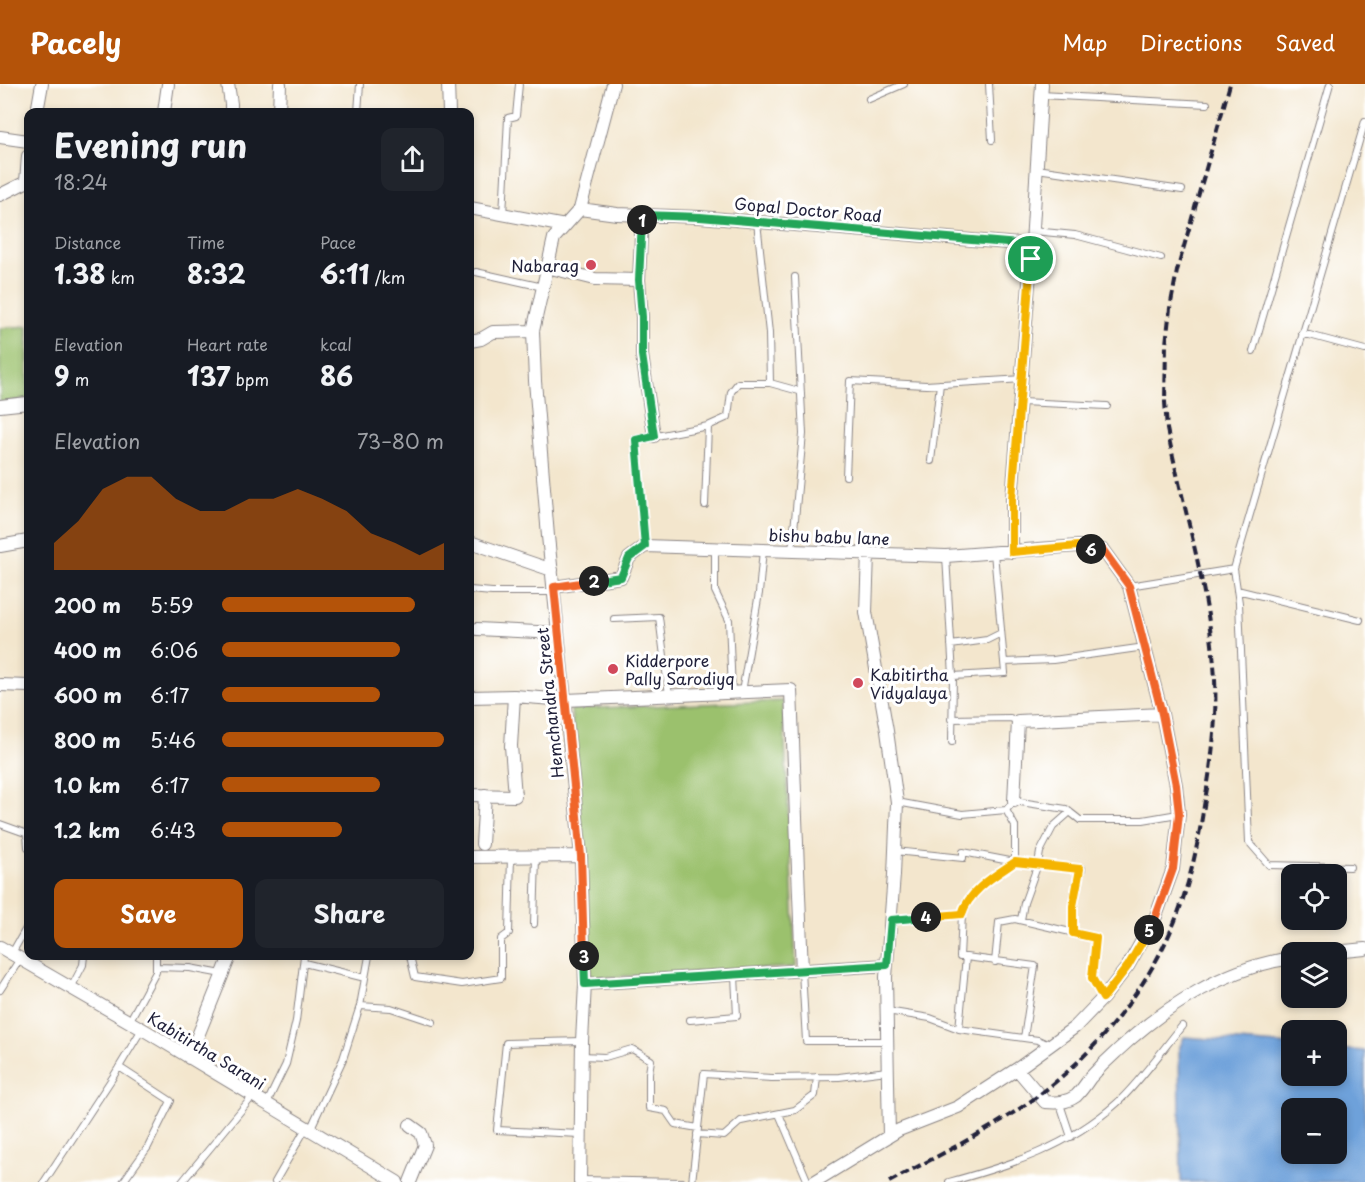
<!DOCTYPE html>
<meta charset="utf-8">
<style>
body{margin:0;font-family:"Playpen Sans",sans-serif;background:#20242c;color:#f1f3f6;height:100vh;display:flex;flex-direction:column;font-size:22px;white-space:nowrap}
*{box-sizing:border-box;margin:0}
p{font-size:20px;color:#9ea1a6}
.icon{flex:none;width:33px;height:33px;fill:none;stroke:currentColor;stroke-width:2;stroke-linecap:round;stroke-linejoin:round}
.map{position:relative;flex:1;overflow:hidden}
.sheet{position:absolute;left:24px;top:24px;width:450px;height:852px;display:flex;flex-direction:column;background:#171b24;border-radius:12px;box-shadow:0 3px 9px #0003}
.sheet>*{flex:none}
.controls{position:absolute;left:1281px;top:780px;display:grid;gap:12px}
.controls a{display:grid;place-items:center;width:66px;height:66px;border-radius:12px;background:#171b24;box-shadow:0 3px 9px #0003;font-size:30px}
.pin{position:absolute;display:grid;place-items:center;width:51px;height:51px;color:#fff;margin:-26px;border:3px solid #fff;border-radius:50%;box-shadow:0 2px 6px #0007}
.km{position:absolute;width:30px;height:30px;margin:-15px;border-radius:50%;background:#222;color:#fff;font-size:16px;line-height:30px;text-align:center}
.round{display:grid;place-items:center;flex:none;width:63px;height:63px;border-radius:12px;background:#20242c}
.head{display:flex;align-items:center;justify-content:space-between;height:102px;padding:0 30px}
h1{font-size:33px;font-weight:700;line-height:45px}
.figures{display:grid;grid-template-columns:repeat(3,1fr);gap:9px;height:102px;padding:6px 30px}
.figures div{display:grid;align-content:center}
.figures b{font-size:26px;font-weight:700}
.figures small{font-size:16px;font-weight:400}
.figures p{font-size:16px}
.chart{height:168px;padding:12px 30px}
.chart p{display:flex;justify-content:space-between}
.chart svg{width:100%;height:108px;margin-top:6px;fill:#b45309;opacity:.7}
.primary-button{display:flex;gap:12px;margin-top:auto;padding:12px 30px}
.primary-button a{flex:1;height:69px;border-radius:12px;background:#b45309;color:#fff;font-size:24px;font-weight:700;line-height:69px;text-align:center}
.primary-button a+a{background:#20242c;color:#f1f3f6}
ul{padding:0 30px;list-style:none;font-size:20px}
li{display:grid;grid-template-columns:96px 72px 1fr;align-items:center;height:45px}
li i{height:15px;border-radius:8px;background:#b45309}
header{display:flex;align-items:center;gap:36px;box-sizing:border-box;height:84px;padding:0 30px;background:#b45309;color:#fff}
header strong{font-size:28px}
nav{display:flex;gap:33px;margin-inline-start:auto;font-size:21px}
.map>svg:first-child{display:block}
</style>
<header>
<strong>Pacely</strong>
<nav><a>Map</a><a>Directions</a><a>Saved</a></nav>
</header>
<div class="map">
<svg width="1365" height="1098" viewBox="0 0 1365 1098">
<rect width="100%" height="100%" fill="#fff"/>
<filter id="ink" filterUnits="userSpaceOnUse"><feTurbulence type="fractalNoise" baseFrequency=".0167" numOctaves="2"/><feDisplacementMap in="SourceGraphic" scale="12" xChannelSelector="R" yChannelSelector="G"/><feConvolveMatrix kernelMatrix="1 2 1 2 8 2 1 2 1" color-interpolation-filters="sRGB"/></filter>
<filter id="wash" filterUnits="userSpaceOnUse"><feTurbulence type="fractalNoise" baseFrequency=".008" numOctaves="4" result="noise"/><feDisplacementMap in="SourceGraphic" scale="24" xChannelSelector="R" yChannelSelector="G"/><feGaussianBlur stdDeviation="1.35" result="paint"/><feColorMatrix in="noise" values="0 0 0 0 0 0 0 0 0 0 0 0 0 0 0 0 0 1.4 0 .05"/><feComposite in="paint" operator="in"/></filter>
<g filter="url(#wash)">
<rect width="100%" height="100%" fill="#f3e6cd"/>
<!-- green -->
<path fill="#9bc16d" stroke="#5e7254" stroke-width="1.5" d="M28 242V315L0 319V244Z
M783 617 796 883 591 894 571 625Z"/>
<!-- water -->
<path fill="#6ea1da" stroke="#48628a" stroke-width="1.5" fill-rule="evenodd" d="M1184 953 1291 961 1292 992H1336L1337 965 1365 967V1098H1181L1179 965ZM1292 1024H1336V1070H1292Z"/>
</g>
<g filter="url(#ink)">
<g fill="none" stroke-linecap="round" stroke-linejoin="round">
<!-- service casing -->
<g stroke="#8a8484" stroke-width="8">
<path id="service" d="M989 0 992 56
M1041 11 1207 20
M869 15 904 0
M358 28 360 0
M1037 85 1182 106
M503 131 508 34 516 32 519 0
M757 138 769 249 770 299
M1033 147 1075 151 1161 174
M476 188 543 203
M1302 249 1365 266
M1253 267 1330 0
M1021 318 1107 322
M931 377 940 300
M846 392 850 297 926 301 1023 295
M705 421 708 342
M645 462 636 356 708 342 728 333 731 308 738 299H770L799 307
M715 464V507L729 536 732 608
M792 467 803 350 795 193
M946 472 953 592
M1234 485 1239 519 1249 758 1269 781 1350 783
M1129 502 1234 485 1365 37
M470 506 492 508H555
M1237 506 1360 536
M614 535 659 533 669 611
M951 561 987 556 1001 549
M1004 578 1053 576 1145 563
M742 608 759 509 763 466
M951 635 1010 634 1018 637
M952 658 953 592 1005 589 994 469
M897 718 962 730 1006 726 1014 717 1066 725 1080 736H1143L1178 730
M0 740 28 750
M27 750 28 763
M895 767 963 774V768L1015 778V742L1006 726
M962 830C969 806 996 791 1015 778L1082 785
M890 836 962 830 960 873H966L959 945
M1021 836 1024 819 1038 780 1040 768 1053 743 1070 728
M534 840 536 773
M1073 849V822L1080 785
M12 869 28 841
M410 872 415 893 462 900 501 894V855L509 849 511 772
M966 873 1035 882 1024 954
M995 878 999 838 1015 835 1096 854 1092 894 1103 913
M304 879 365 894
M156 883 190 884 222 890
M802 887 806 957H886
M71 904 83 881 84 872
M0 906 20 875
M360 922 391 924 433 938
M887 927 930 934 959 945 1038 956 1049 961
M690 936 737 932 735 892
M129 938 156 888V872
M582 972 605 973 632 965 651 976 649 989V1024L666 1027 675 1040 698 1044
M119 983 171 1017 148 1063 123 1098
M267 1019 286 980 296 937 304 872
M1060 1020 1071 1053
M779 1030 808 1098
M310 1046 343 975 360 922 369 872
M580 1050 497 1046 506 959 582 957
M697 1050 724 1052 741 1037 795 1026 815 1011 817 993
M580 1096 682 1098
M44 1098 113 993 142 945
M182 1098 253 1012
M275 1098 306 1044
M692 1098 704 990 772 994 839 993 887 987
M949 1098C1011 1081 1068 1063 1117 1019 1139 999 1163 965 1182 942"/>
</g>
<!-- minor casing -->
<g stroke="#8a8484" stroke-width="14">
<path id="minor" d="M228 0 231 20V28
M448 0 449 28
M37 28 42 0
M164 28 168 0
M279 28 280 0
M0 53 28 57
M26 98 28 72
M0 111 28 97
M470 124 565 142
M580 125 617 130 700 133 1032 161
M642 131 639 196 642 233V271L654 352
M547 183 595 195 639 196
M470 257 481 255 493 248 533 247
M0 322 28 319
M470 458 552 486
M0 462 28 457
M1012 468V415L1031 175 1042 0
M868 469 866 528 887 647 897 718 894 791 886 893 889 1052
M554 503 621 493 629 474 645 462 946 472 1078 462 1103 466 1129 502 1162 630 1176 701 1179 730 1173 785 1156 832 1128 882 1103 914 1075 943 1020 983 958 1023 899 1046 814 1098
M477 545 558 549
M0 601 28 602
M470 613 514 612 566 616 791 606 802 887
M470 711 515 712 511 662 514 612
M1014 717 1018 637 1162 630
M482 760 485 711
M470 773 581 772
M0 863 149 949 397 1098
M1335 868 1365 865
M585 900 887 881
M189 974 230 872
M1017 985 1045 1018C1057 1019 1066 1019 1076 1012 1081 1007 1086 1000 1090 994 1098 985 1107 976 1116 968 1164 923 1226 883 1292 874
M410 1098 425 1061 421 1049 410 1041
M580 1098 582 957 585 900 581 772 548 452 535 297 533 247 554 154 580 125 613 0"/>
</g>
<!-- service -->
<use href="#service" stroke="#fff" stroke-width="6"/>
<!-- minor -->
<use href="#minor" stroke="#fff" stroke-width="12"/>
<!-- rail -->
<path stroke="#22223b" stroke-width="4" stroke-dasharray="9 4.5" stroke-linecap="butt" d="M889 1098C946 1067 1009 1038 1059 995 1117 945 1165 878 1186 805 1195 776 1200 746 1205 716 1213 672 1218 626 1214 581 1208 502 1183 423 1167 345L1165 318 1166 260 1170 224 1177 187 1230 0"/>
</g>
</g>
<g fill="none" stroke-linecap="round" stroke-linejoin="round" filter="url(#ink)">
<!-- split-1 casing -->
<g stroke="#fff" stroke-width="12">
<path id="split-1" d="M642 136V131L700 133 1032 161 1031 175"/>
</g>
<!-- split-2 casing -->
<g stroke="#fff" stroke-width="12">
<path id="split-2" d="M594 497 621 493 629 474 645 462 636 356 654 352 642 271V233L639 196 642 136"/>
</g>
<!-- split-3 casing -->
<g stroke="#fff" stroke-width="12">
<path id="split-3" d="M584 872 581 772 554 503 594 497"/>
</g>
<!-- split-4 casing -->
<g stroke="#fff" stroke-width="12">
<path id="split-4" d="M584 872 585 900 887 881 891 836 926 833"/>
</g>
<!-- split-5 casing -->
<g stroke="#fff" stroke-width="12">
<path id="split-5" d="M926 833 962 830C969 806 996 791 1015 778L1080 785 1073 822V849L1096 854 1092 894 1103 914 1128 882 1149 846"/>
</g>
<!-- split-6 casing -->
<g stroke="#fff" stroke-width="12">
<path id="split-6" d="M1091 465 1103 466 1129 502 1162 630 1176 701 1179 730 1173 785 1156 832 1149 846"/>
</g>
<!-- split-7 casing -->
<g stroke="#fff" stroke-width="12">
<path id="split-7" d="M1031 175 1012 415V468L1078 462 1091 465"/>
</g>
<!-- split-1 -->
<use href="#split-1" stroke="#22a559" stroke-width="8"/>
<!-- split-2 -->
<use href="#split-2" stroke="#22a559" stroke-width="8"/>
<!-- split-3 -->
<use href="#split-3" stroke="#f0652b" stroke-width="8"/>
<!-- split-4 -->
<use href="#split-4" stroke="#22a559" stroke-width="8"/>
<!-- split-5 -->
<use href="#split-5" stroke="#f5b400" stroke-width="8"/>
<!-- split-6 -->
<use href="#split-6" stroke="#f0652b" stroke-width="8"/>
<!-- split-7 -->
<use href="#split-7" stroke="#f5b400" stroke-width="8"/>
</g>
<!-- markers -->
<g fill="#d1495b" stroke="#fff" stroke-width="2">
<circle cx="591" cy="181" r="6"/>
<circle cx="613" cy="585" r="6"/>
<circle cx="858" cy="599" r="6"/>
</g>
<g text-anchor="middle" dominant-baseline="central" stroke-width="6" stroke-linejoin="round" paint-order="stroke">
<!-- street labels -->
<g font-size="16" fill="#22223b" stroke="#fff">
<text transform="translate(808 125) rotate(5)">Gopal Doctor Road</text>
<text transform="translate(829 452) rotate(2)">bishu babu lane</text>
<text transform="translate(549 619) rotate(-96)">Hemchandra Street</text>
<text transform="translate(207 966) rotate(31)">Kabitirtha Sarani</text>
</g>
<!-- poi labels -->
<g font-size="16" fill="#22223b" stroke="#fff" text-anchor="start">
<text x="579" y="181" text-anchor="end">Nabarag</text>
<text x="625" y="576">Kidderpore<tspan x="625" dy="18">Pally Sarodiyq</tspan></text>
<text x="870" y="590">Kabitirtha<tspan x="870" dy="18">Vidyalaya</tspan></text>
</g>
</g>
</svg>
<div class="controls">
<a><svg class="icon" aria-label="locate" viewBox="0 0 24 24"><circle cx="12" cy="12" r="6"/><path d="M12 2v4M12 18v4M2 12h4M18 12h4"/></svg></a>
<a><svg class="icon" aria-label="layers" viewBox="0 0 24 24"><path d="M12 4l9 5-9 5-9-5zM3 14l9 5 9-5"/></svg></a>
<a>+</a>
<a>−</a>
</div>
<div class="pin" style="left:1031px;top:175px;background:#1e9e55"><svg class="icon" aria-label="arrive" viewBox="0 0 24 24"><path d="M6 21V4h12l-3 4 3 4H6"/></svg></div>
<b class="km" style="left:642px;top:136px">1</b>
<b class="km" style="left:594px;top:497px">2</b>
<b class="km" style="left:584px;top:872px">3</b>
<b class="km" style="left:926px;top:833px">4</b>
<b class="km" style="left:1149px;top:846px">5</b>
<b class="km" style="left:1091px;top:465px">6</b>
<section class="sheet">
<div class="head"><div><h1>Evening run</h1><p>18:24</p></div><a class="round"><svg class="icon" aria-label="share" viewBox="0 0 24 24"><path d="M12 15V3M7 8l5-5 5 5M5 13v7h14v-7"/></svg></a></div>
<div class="figures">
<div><p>Distance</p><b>1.38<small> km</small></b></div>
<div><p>Time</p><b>8:32</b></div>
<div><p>Pace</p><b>6:11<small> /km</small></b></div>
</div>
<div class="figures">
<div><p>Elevation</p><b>9<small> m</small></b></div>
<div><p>Heart rate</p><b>137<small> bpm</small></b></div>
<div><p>kcal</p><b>86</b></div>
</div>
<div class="chart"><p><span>Elevation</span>73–80 m</p>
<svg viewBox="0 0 160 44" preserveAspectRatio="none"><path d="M0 44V33L10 24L20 11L30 6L40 6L50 15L60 20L70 20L80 15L90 15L100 11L110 15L120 20L130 29L140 33L150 38L160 33V44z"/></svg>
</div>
<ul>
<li><b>200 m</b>5:59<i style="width:87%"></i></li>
<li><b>400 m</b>6:06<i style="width:80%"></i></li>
<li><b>600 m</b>6:17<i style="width:71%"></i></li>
<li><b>800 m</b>5:46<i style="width:100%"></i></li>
<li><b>1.0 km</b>6:17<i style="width:71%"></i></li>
<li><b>1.2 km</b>6:43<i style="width:54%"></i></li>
</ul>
<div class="primary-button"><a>Save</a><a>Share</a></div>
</section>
</div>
